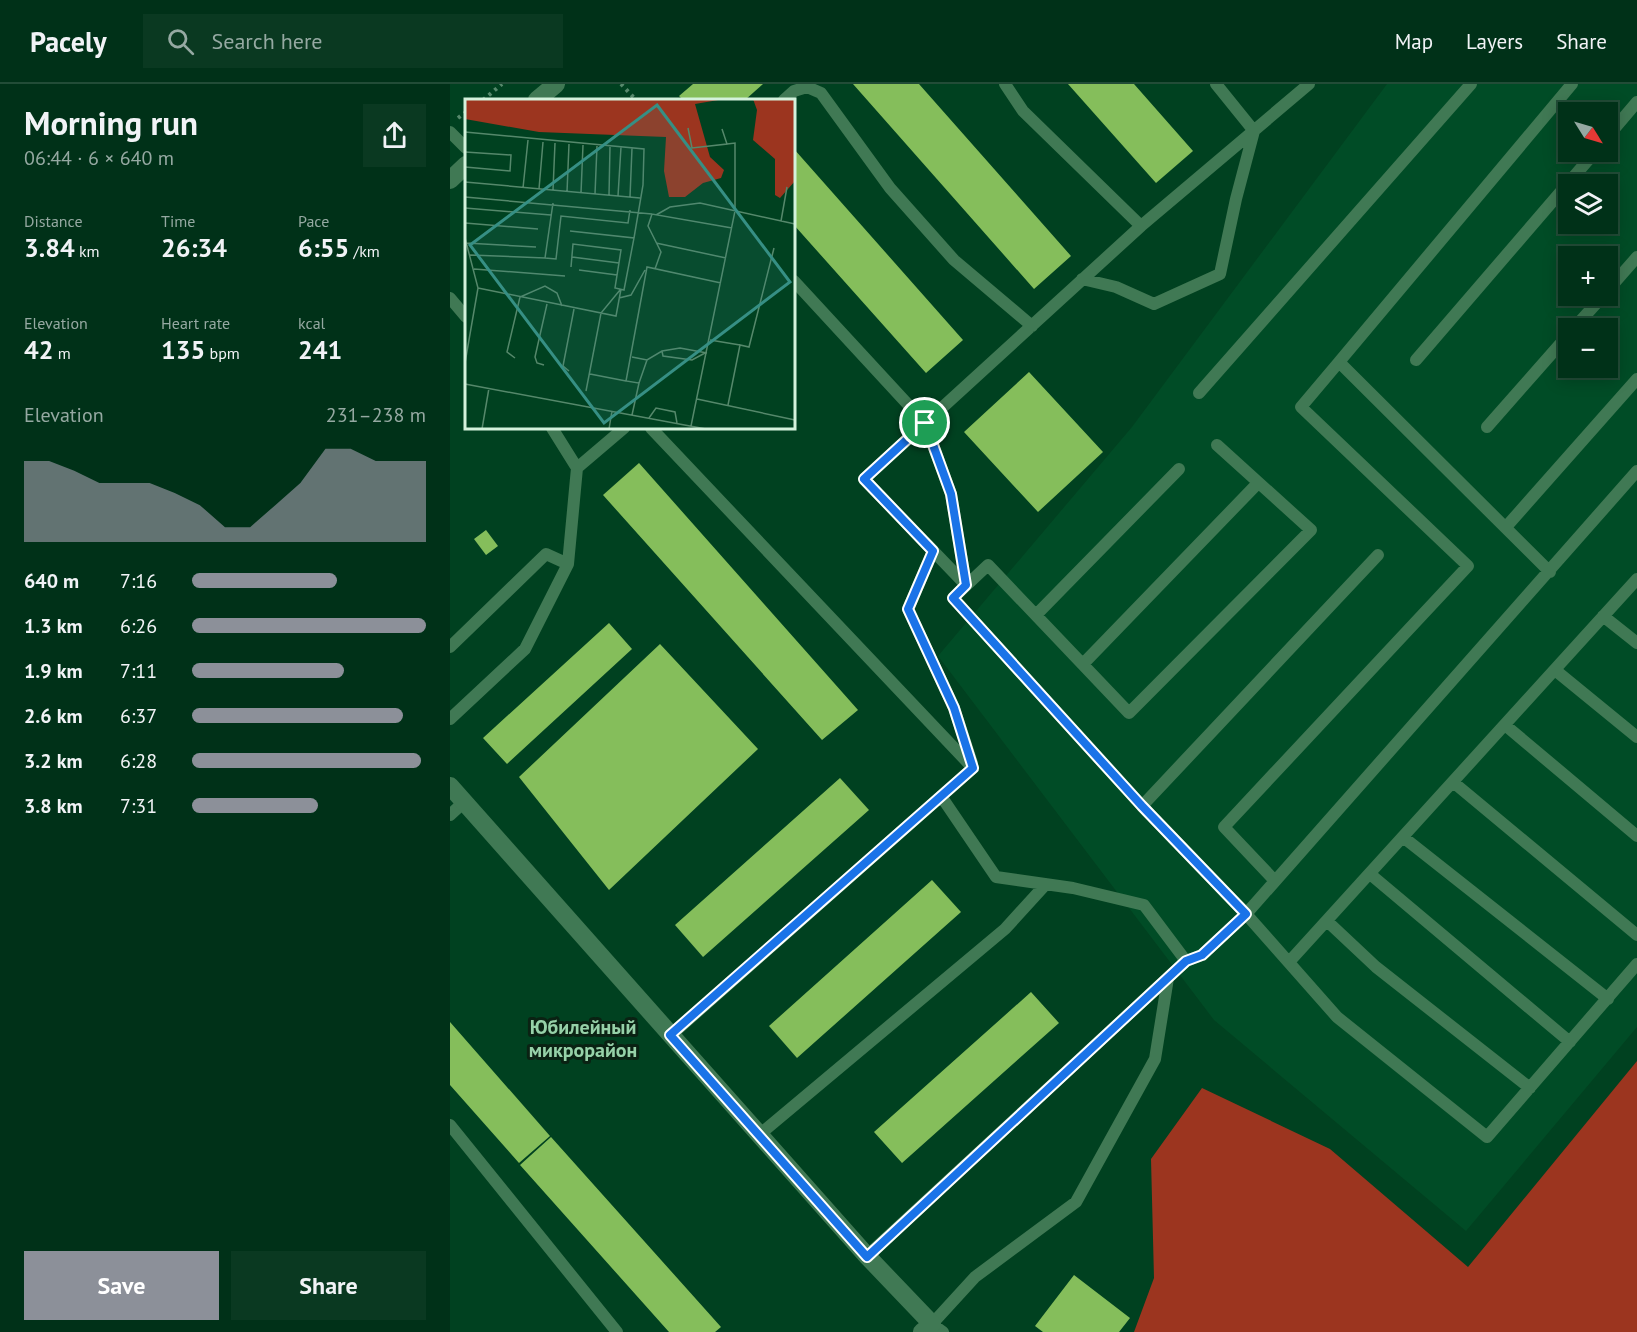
<!DOCTYPE html>
<meta charset="utf-8">
<style>
body{margin:0;font-family:"PT Sans",sans-serif;background:#0a3921;color:#f1f3f6;height:100vh;display:flex;flex-direction:column;font-size:22px;white-space:nowrap}
*{box-sizing:border-box;margin:0}
p{font-size:20px;color:#95a9a2}
.icon{flex:none;width:33px;height:33px;fill:none;stroke:currentColor;stroke-width:2;stroke-linecap:round;stroke-linejoin:round}
.map{position:relative;flex:1;overflow:hidden}
.panel{display:flex;flex-direction:column;background:#003118;width:450px}
.panel>*{flex:none}
.needle{width:39px;rotate:127deg}
.fabs{position:absolute;left:1108px;top:18px;display:grid;gap:12px}
.fabs a{display:grid;place-items:center;width:60px;height:60px;border-radius:0px;background:#003118;box-shadow:0 3px 15px #0003,0 0 0 2px #224c37;font-size:30px}
.pin{position:absolute;display:grid;place-items:center;width:51px;height:51px;color:#fff;margin:-26px;border:3px solid #fff;border-radius:50%;box-shadow:0 2px 6px #0007}
.round{display:grid;place-items:center;flex:none;width:63px;height:63px;border-radius:0px;background:#0a3921}
.headline{display:flex;align-items:center;justify-content:space-between;height:102px;padding:0 24px}
h1{font-size:33px;font-weight:600;line-height:45px}
.metrics{display:grid;grid-template-columns:repeat(3,1fr);gap:9px;height:102px;padding:6px 24px}
.metrics div{display:grid;align-content:center}
.metrics b{font-size:26px;font-weight:600}
.metrics small{font-size:16px;font-weight:400}
.metrics p{font-size:16px}
.chart{height:168px;padding:12px 24px}
.chart p{display:flex;justify-content:space-between}
.chart svg{width:100%;height:108px;margin-top:6px;fill:#8c9099;opacity:.7}
.button{display:flex;gap:12px;margin-top:auto;padding:12px 24px}
.button a{flex:1;height:69px;border-radius:0px;background:#8c9099;color:#fff;font-size:24px;font-weight:600;line-height:69px;text-align:center}
.button a+a{background:#0a3921;color:#f1f3f6}
ul{padding:0 24px;list-style:none;font-size:20px}
li{display:grid;grid-template-columns:96px 72px 1fr;align-items:center;height:45px}
li i{height:15px;border-radius:8px;background:#8c9099}
header{display:flex;align-items:center;gap:36px;box-sizing:border-box;height:84px;padding:0 30px;background:#003118;border-bottom:2px solid #224c37}
header strong{font-size:28px}
nav{display:flex;gap:33px;margin-inline-start:auto;font-size:21px}
.search{width:420px;height:54px;background:#0a3921;display:flex;align-items:center;gap:15px;box-sizing:border-box;padding:0 21px;border-radius:0px;color:#95a9a2;font-size:22px}
main{display:flex;flex:1;min-height:0}
.map>svg:first-child{display:block}
</style>
<header>
<strong>Pacely</strong>
<div class="search"><svg class="icon" aria-label="search" viewBox="0 0 24 24"><circle cx="10" cy="10" r="6"/><path d="M15 15l6 6"/></svg>Search here</div>
<nav><a>Map</a><a>Layers</a><a>Share</a></nav>
</header>
<main>
<section class="panel">
<div class="headline"><div><h1>Morning run</h1><p>06:44 · 6 × 640 m</p></div><a class="round"><svg class="icon" aria-label="share" viewBox="0 0 24 24"><path d="M12 15V3M7 8l5-5 5 5M5 13v7h14v-7"/></svg></a></div>
<div class="metrics">
<div><p>Distance</p><b>3.84<small> km</small></b></div>
<div><p>Time</p><b>26:34</b></div>
<div><p>Pace</p><b>6:55<small> /km</small></b></div>
</div>
<div class="metrics">
<div><p>Elevation</p><b>42<small> m</small></b></div>
<div><p>Heart rate</p><b>135<small> bpm</small></b></div>
<div><p>kcal</p><b>241</b></div>
</div>
<div class="chart"><p><span>Elevation</span>231–238 m</p>
<svg viewBox="0 0 160 44" preserveAspectRatio="none"><path d="M0 44V11L10 11L20 15L30 20L40 20L50 20L60 24L70 29L80 38L90 38L100 29L110 20L120 6L130 6L140 11L150 11L160 11V44z"/></svg>
</div>
<ul>
<li><b>640 m</b>7:16<i style="width:62%"></i></li>
<li><b>1.3 km</b>6:26<i style="width:100%"></i></li>
<li><b>1.9 km</b>7:11<i style="width:65%"></i></li>
<li><b>2.6 km</b>6:37<i style="width:90%"></i></li>
<li><b>3.2 km</b>6:28<i style="width:98%"></i></li>
<li><b>3.8 km</b>7:31<i style="width:54%"></i></li>
</ul>
<div class="button"><a>Save</a><a>Share</a></div>
</section>
<div class="map">
<svg width="1187" height="1248" viewBox="0 0 1187 1248">
<rect width="100%" height="100%" fill="#004120"/>
<!-- built -->
<path fill="#004c26" fill-rule="evenodd" d="M937 0H1187V943L1016 1147 764 936 488 572 682 343ZM1119 28H1158V68H1119ZM1119 100H1158V140H1119ZM1119 172H1158V212H1119ZM1119 244H1158V284H1119Z"/>
<!-- green -->
<path fill="#9c351f" d="M1187 977V1248H684L704 1194 701 1075 752 1004 880 1065 1018 1183Z"/>
<!-- building -->
<path fill="#85be5b" d="M243 0H313L295 16H233L229 12Z
M403 0H469L621 172 584 205Z
M618 0H684L743 67 706 99Z
M344 65 513 256 476 289 344 141Z
M579 288 653 368 588 428 514 348Z
M189 379 408 626 372 656 153 411Z
M36 446 48 462 36 471 24 455Z
M159 539 182 565 57 680 33 654Z
M210 560 308 665 159 806 69 693Z
M390 694 419 726 253 873 225 841Z
M482 796 511 828 347 974 319 942Z
M581 908 609 939 452 1079 424 1048Z
M0 938 100 1052 69 1079 0 1001Z
M101 1053 271 1243 265 1248H219L70 1081Z
M624 1191 680 1234 669 1248H593L585 1242Z"/>
<g fill="none" stroke-linecap="round" stroke-linejoin="round">
<!-- path -->
<path stroke="#56896c" stroke-width="4" stroke-dasharray="3 4.5" stroke-linecap="butt" d="M171 0 186 16
M33 16 52 0
M8 34 16 28"/>
<!-- service -->
<path stroke="#407954" stroke-width="12" d="M555 0 573 27 691 142
M334 16 344 7 357 3 371 9 440 104 504 176 582 242
M0 48 16 64
M1158 52 1187 18
M632 195 666 203 704 220 770 190 786 115 804 47 766 0
M344 197 475 339 501 410 516 501
M1158 206 1187 173
M0 214 16 233
M1124 244 1153 212
M966 276 1145 68
M749 309 1021 0
M1037 343 1119 250
M102 344 127 384
M201 344 523 684 221 951
M767 361 861 446 679 629 538 481 503 514 692 722 928 471
M1056 443 1187 295
M483 467 458 525 504 624 522 679
M1100 488 889 278 1122 0
M516 501 414 395 691 142 859 0
M586 531 729 385
M1153 532 1187 559
M0 563 96 470 118 480
M633 580 808 399
M1105 586 1187 653
M0 635 75 565 118 480 127 384 174 344
M1055 641 1187 752
M1003 698 1187 851
M692 722 796 830 887 933 1037 1053 1187 880
M0 731 14 718
M953 753 1158 915
M920 790 1120 958
M825 797 774 743 1018 482 851 323 889 278
M877 837 926 883 1080 1004
M736 877 752 871 796 830 1187 387
M839 878 1187 495
M0 1041 167 1248
M309 1051 555 845 596 800
M417 1172 736 877 694 821 623 804 546 793 491 712
M493 1248 482 1240 525 1193 626 1118 705 975 718 894"/>
<!-- minor -->
<path stroke="#407954" stroke-width="18" d="M0 702 417 1172 482 1240 472 1248"/>
<!-- tertiary -->
<path stroke="#407954" stroke-width="18" d="M87 16 106 0
M0 96 16 81"/>
</g>
<g fill="none" stroke-linecap="round" stroke-linejoin="round">
<!-- route casing -->
<g stroke="#fff" stroke-width="12">
<path id="route" d="M475 339 501 410 516 501 503 514 692 722 796 830 752 871 736 877 417 1173 220 951 523 684 504 624 458 525 483 467 414 395Z"/>
</g>
<!-- route -->
<use href="#route" stroke="#1a73e8" stroke-width="8"/>
</g>
<g text-anchor="middle" dominant-baseline="central" stroke-width="6" stroke-linejoin="round" paint-order="stroke">
<!-- neighbourhood labels -->
<g font-size="20" font-weight="bold" fill="#96d1a8" stroke="#0a2213">
<text x="133" y="943">Юбилейный<tspan x="133" dy="23">микрорайон</tspan></text>
</g>
</g>
<!-- overview -->
<g transform="translate(15 15)">
<rect width="330" height="330" fill="#004120"/>
<path d="M0 0H259L230 5 245 58 259 71 256 79 238 84 220 98H204L199 72 201 38 74 33 0 20ZM288 0H330V82L315 99 310 96V60L288 41 292 11Z" fill="#9c351f"/>
<path fill="none" stroke="#55886b" stroke-width="1.5" d="M223 29 227 49 262 45 257 30M0 33 179 50 178 86 169 139M0 53 46 56 45 72 0 68M0 83 175 99M58 89 63 41M74 90 78 43M88 91 90 44M102 93 104 45M116 94 118 46M130 95 132 47M144 96 145 48M153 97 156 48M0 98 187 115M165 98 167 49M0 109 86 116M191 116 205 108 235 104 330 125M316 122 322 88M0 124 73 130M105 132 169 139 159 191 150 189 156 151 108 145 106 168M0 139 13 189 0 264M1 144 71 148M191 144 261 159M5 156 80 159 88 104M107 158 154 164M80 159 91 160 96 117 163 124 165 111M9 170 100 177M190 170 196 153 183 127 187 115 267 129M114 171 152 176M13 189 151 217 156 190M154 199 166 196 180 171M245 241 275 246M197 252 198 257 227 261 240 254M167 258 182 261 197 252 215 249 242 254M50 259 42 253 55 198 80 187 92 194 97 207M79 266 72 264 70 258 82 205M104 272 98 267 109 210M125 275 161 282M174 284 182 261M0 285 241 330M121 292 136 214 155 191M232 300 330 321M263 306 275 246 284 248 309 149M167 316 174 284 161 282 182 168 256 184M184 319 191 309 210 313 212 324M226 327 270 112V44L262 45M17 330 24 289M144 330 147 312"/>
<path fill="#368f84" fill-opacity="0.15" stroke="#368f84" stroke-width="3" d="M192 6 325 183 139 324 5 146Z"/>
<rect width="330" height="330" fill="none" stroke="#d4f2dc" stroke-width="3"/>
</g>
</svg>
<div class="fabs">
<a><svg class="needle" viewBox="-14 -14 28 28"><path d="M0-13l5 13h-10z" fill="#e53935"/><path d="M0 13l5-13h-10z" fill="#95a9a2"/></svg></a>
<a><svg class="icon" aria-label="layers" viewBox="0 0 24 24"><path d="M12 4l9 5-9 5-9-5zM3 14l9 5 9-5"/></svg></a>
<a>+</a>
<a>−</a>
</div>
<div class="pin" style="left:475px;top:339px;background:#1e9e55"><svg class="icon" aria-label="arrive" viewBox="0 0 24 24"><path d="M6 21V4h12l-3 4 3 4H6"/></svg></div>
</div>
</main>
